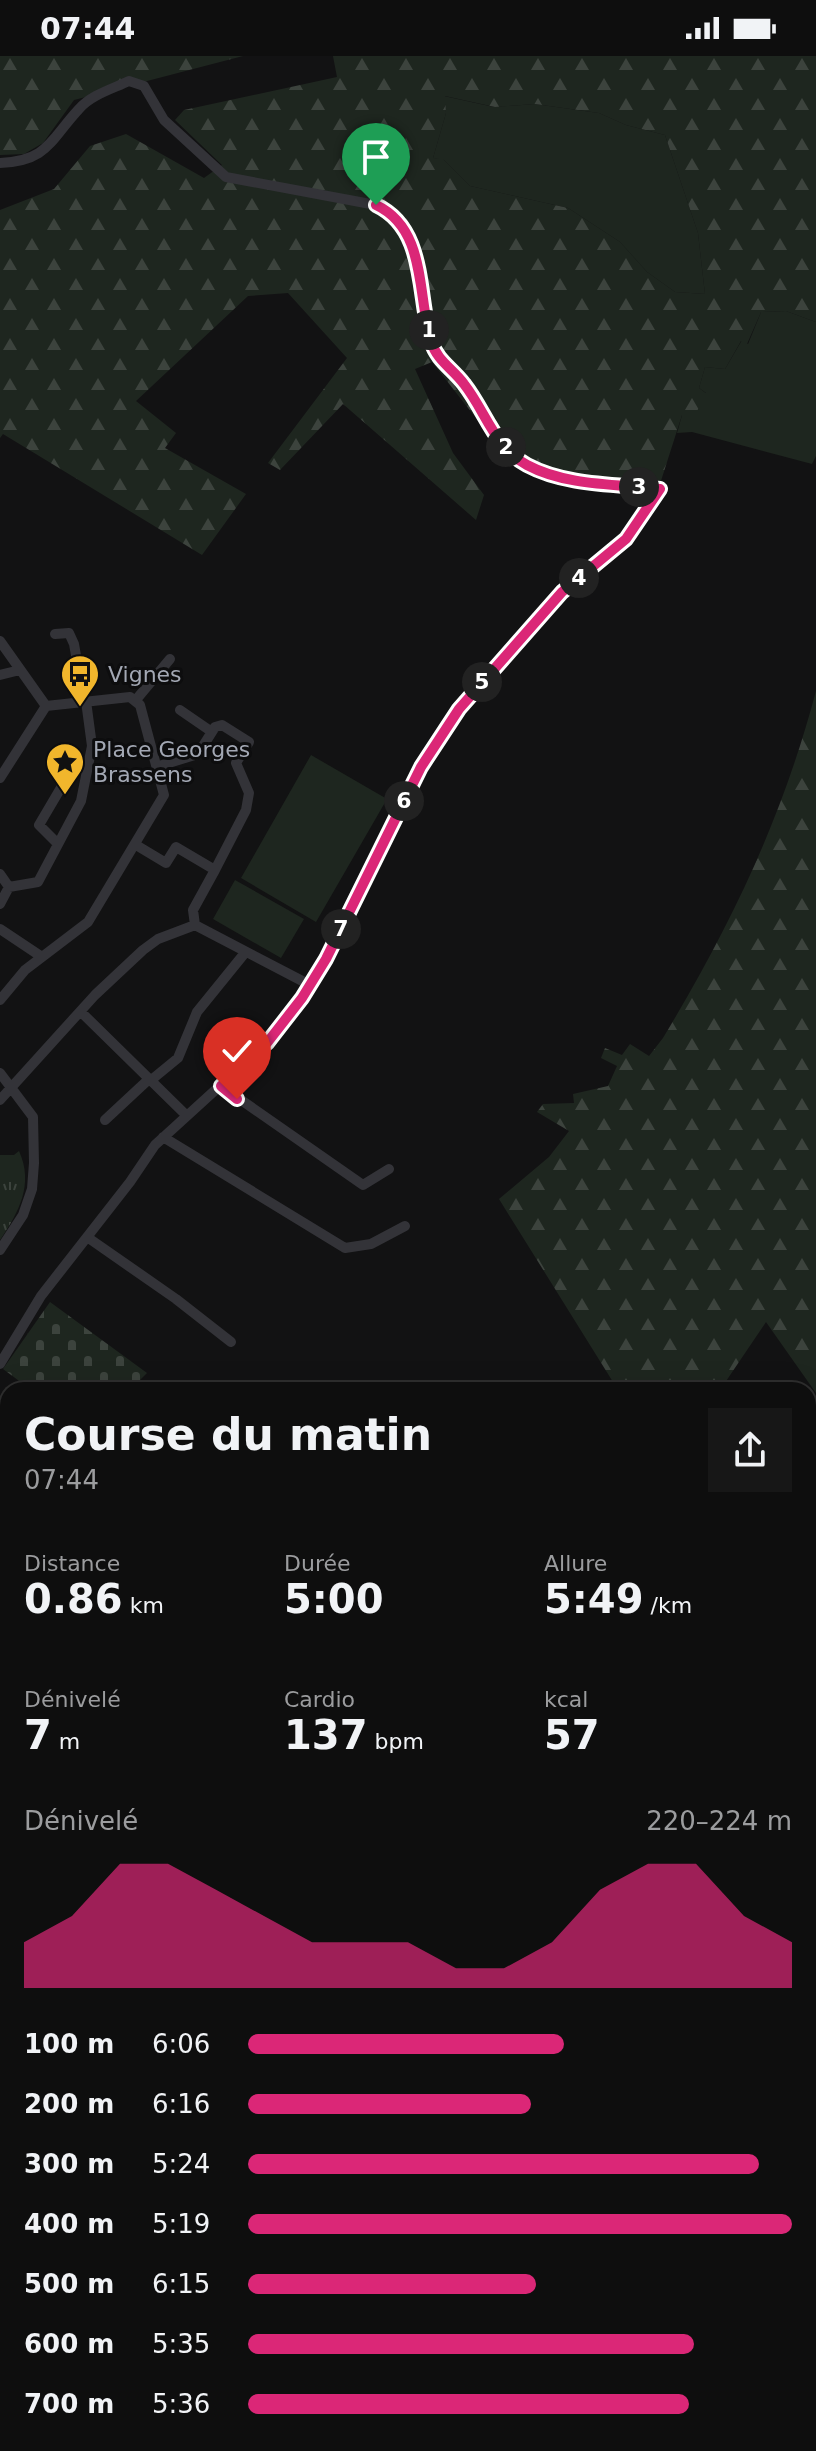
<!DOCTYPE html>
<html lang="fr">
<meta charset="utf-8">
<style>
body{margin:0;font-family:"DejaVu Sans",sans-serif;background:#171717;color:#f1f3f6;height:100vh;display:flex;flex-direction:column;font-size:30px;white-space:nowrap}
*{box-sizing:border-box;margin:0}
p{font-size:26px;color:#9b9c9e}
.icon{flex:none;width:44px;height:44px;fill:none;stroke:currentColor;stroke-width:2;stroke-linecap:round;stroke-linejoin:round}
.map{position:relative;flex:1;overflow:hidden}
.side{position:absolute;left:0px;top:1326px;width:816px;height:1070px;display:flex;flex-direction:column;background:#0e0e0e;border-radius:24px 24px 0 0;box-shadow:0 8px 32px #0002,0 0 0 2px #2e2e2e}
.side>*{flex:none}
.pin{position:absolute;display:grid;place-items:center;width:68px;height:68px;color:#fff;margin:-82px -34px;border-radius:50% 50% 50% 0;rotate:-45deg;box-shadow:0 0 8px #0007}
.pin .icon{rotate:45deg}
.km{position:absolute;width:40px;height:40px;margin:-20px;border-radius:50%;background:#222;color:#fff;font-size:22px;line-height:40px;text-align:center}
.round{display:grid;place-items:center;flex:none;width:84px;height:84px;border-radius:0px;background:#171717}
.head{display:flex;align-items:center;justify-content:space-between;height:136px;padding:0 24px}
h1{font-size:44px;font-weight:700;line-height:60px}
.metrics{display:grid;grid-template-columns:repeat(3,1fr);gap:12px;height:136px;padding:8px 24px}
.metrics div{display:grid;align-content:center}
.metrics b{font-size:40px;font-weight:700}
.metrics small{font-size:22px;font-weight:400}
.metrics p{font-size:22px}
.chart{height:224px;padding:16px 24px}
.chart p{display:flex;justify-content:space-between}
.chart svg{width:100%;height:144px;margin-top:8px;fill:#db2777;opacity:.7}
ul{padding:0 24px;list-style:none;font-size:26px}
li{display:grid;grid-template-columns:128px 96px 1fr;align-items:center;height:60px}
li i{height:20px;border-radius:10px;background:#db2777}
.status{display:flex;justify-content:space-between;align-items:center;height:56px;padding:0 40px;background:#0e0e0e;direction:ltr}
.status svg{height:22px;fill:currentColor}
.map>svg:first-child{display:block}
</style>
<div class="status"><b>07:44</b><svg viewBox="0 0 49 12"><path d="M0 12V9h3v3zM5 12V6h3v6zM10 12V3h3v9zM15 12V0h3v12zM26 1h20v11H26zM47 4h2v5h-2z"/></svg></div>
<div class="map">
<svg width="816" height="2395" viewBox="0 0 816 2395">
<defs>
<pattern id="forest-firs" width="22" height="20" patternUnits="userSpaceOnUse" patternTransform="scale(2)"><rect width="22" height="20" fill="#1e261f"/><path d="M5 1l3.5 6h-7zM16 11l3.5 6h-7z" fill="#3c433d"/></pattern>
<pattern id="cemetery-stones" width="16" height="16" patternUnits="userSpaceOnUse" patternTransform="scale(2)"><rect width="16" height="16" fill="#1e261f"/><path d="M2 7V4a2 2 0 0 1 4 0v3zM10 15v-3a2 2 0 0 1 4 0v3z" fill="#3c433d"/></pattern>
<pattern id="park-tufts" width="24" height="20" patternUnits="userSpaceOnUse" patternTransform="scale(2)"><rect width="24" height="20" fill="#1e261f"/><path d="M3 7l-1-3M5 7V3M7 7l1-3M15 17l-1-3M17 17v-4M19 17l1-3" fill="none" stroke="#3c433d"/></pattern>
</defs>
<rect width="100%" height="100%" fill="#121213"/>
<!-- green -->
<path fill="#1e261f" d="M444 40 494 51 535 48 599 57 626 69 665 79 698 177 705 238 675 236 647 216 620 186 568 152 470 130 444 104 433 102 446 57Z
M786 255 816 266V400L812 408 692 376 677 377 682 359 706 337 699 332 705 311 725 313 742 284 748 288 761 256Z
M311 699 387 743 316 866 241 822Z
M235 824 304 863 281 902 213 863Z
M0 2167C13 2195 11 2235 5 2265H0Z"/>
<!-- forest -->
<path fill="url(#forest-firs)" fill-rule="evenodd" d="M0 0H243L74 44 43 87 24 98 0 99Z
M333 0H816V266L786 255 761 256 747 288 741 285 725 313 705 311 699 332 707 338 694 360 682 359 659 431 555 417 501 394 432 306 415 313 453 397 484 439 476 464 343 348 280 414 268 407 347 302 288 237 248 240 136 345 176 377 165 392 246 438 202 499 3 378 0 382V154L54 133 90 90 126 78 204 122 222 109 175 64 184 54 337 21ZM445 40 495 51 535 48 599 57 626 69 665 79 698 177 705 238 675 236 647 216 620 186 568 152 470 130 443 103 433 102 446 57Z
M816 635V1337L766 1266 720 1334H618L499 1143 549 1101 569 1075 537 1056 543 1048 574 1047 573 1038 608 1030 617 1010 601 1002 605 992 622 999 630 988 649 1000 663 982C731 869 782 763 816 635Z
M816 1381V2321L808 2312V1396Z
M8 1930V2185L0 2167V1932Z
M808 2364 816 2374V2395H31V2388H808Z"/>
<!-- cemetery -->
<path fill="url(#cemetery-stones)" d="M50 1246 147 1317 130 1334H24L26 1330 3 1313Z"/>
<!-- park -->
<path fill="url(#park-tufts)" d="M19 1095C34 1128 19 1156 0 1184V1099H14Z"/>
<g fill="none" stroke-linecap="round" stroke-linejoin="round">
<!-- street -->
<path stroke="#333338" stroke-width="10" d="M0 107C48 105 50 84 79 53 91 39 112 33 129 25L144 30 164 64 226 121 376 149 400 165 412 187 431 285 439 303 463 325 494 378 526 409 577 425 660 433 626 483 562 536 459 653 421 711 326 903 302 942 267 987 155 1089 130 1126 41 1240 0 1308
M55 578 69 577 74 588 84 645
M0 585 46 650
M0 619 20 614
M135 645 170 603
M180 654 212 676
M0 722 46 650
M57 787 39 769 72 713H86
M136 789 166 807 176 791 215 814 246 754 249 737 236 707 249 686 222 669 215 671 198 698 159 710
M0 818 9 831 38 826 81 745 92 690 86 645
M0 848 9 831
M195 869 310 929
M0 873 42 901
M0 944 25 914 88 866 164 739 140 649 130 641 46 650
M82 957 186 1059
M0 1017 33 1061 34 1107 32 1133 23 1159 0 1194
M150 1025 178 1002 197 956 244 898
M221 1030 363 1129 389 1113
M0 1044 95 939 143 894 158 883 195 869 193 854 215 814
M105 1064 148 1024
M163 1081 345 1192 371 1188 405 1170
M87 1181 176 1243 231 1286
M0 1400 8 1405
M0 1723 8 1725
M808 2354 816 2364"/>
</g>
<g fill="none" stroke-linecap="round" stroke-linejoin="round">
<!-- route casing -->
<g stroke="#fff" stroke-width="16">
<path id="route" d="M237 1043 221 1030 267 987 302 942 326 903 421 711 459 653 562 536 626 483 660 433C617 428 566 430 527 409 494 391 486 356 464 328 452 312 437 305 431 285 417 239 427 173 376 149"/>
</g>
<!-- route -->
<use href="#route" stroke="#db2777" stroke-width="10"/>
</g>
<!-- icons -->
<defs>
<g id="bus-pin" transform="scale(2)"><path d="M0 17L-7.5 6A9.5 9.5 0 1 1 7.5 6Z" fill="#f1b62c" stroke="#0d0d0e"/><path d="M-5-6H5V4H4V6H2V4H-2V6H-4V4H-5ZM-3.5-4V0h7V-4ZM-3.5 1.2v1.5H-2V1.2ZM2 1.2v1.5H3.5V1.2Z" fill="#111"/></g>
<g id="sight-pin" transform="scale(2)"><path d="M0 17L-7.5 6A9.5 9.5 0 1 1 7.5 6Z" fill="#f1b62c" stroke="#0d0d0e"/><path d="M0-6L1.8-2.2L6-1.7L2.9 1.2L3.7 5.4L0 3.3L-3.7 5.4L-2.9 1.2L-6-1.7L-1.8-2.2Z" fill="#111"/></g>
</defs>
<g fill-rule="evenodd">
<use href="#bus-pin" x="80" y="618"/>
<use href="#sight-pin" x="65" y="706"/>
</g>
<g text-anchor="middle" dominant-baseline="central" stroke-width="6" stroke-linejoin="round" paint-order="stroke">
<!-- poi labels -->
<g font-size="22" fill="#a3a8b4" stroke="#0d0d0e" text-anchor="start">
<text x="108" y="618">Vignes</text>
<text x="93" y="693">Place Georges<tspan x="93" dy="25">Brassens</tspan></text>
</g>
</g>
</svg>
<div class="pin" style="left:376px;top:149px;background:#1e9e55"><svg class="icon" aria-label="arrive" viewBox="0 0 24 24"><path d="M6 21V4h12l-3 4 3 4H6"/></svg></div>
<div class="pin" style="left:237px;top:1043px;background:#d93025"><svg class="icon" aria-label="check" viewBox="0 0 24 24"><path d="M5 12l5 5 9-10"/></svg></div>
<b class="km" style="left:429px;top:274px">1</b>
<b class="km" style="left:506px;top:391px">2</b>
<b class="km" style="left:639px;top:431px">3</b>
<b class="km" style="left:579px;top:522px">4</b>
<b class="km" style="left:482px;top:626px">5</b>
<b class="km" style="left:404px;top:745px">6</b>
<b class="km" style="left:341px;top:873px">7</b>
<section class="side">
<div class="head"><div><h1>Course du matin</h1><p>07:44</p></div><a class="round"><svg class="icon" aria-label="share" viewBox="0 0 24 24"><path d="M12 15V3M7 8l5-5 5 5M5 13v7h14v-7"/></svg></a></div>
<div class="metrics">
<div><p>Distance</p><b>0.86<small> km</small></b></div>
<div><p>Durée</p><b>5:00</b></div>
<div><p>Allure</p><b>5:49<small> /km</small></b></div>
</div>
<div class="metrics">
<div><p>Dénivelé</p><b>7<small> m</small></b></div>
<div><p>Cardio</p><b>137<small> bpm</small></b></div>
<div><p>kcal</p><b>57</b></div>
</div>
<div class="chart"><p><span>Dénivelé</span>220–224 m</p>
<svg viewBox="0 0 160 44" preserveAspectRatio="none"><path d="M0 44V30L10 22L20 6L30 6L40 14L50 22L60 30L70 30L80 30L90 38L100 38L110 30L120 14L130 6L140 6L150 22L160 30V44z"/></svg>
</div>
<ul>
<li><b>100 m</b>6:06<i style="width:58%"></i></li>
<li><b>200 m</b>6:16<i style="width:52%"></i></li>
<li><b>300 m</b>5:24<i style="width:94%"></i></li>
<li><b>400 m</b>5:19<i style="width:100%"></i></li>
<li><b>500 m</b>6:15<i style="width:53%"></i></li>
<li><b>600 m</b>5:35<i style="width:82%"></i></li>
<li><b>700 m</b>5:36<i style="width:81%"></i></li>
</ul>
</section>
</div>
